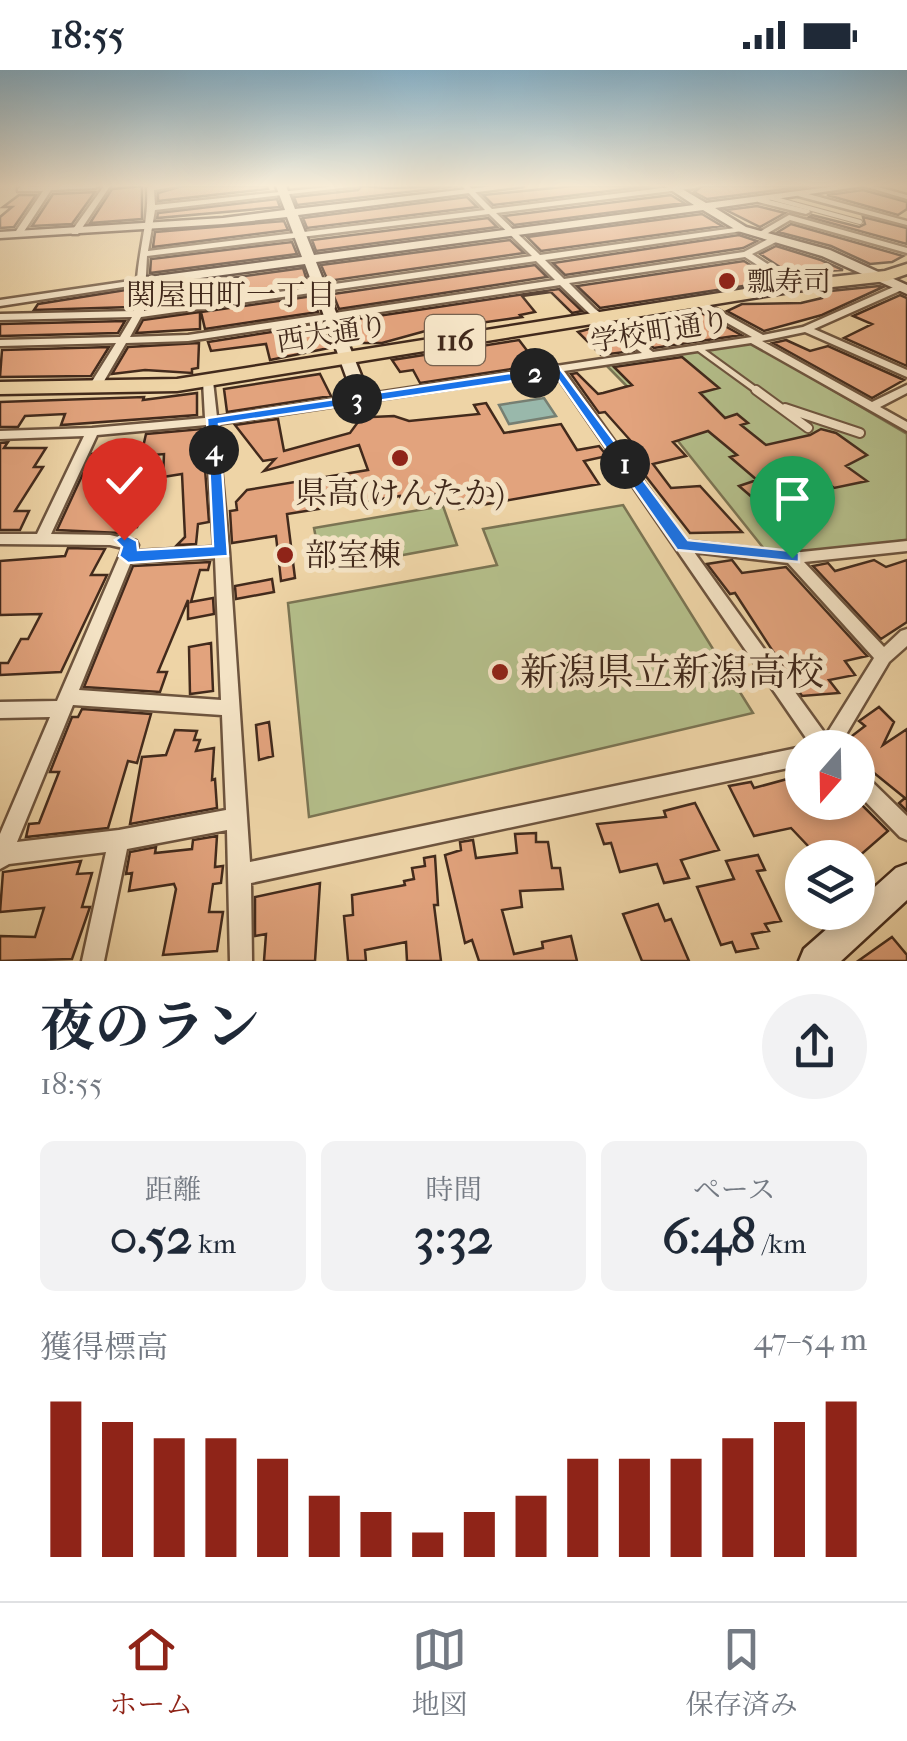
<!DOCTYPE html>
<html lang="ja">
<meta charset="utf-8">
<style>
body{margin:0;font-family:"IM FELL French Canon","Noto Serif JP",serif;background:#f2f2f3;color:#1f2937;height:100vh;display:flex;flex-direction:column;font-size:38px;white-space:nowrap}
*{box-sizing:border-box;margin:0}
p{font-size:32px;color:#747a83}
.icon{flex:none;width:55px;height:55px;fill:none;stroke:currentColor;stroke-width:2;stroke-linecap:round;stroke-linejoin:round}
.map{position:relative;height:891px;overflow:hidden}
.panel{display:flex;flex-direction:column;background:#fff;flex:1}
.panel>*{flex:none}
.needle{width:65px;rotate:200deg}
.controls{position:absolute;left:785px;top:660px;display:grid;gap:20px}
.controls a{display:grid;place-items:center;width:90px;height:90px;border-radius:50%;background:#fff;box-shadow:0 5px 15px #0003;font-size:50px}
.pin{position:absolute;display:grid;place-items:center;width:85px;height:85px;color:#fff;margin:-102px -42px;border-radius:50% 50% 50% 0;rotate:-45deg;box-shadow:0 0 10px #0007}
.pin .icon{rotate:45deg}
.km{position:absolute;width:50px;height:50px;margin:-25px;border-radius:50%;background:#222;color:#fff;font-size:28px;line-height:50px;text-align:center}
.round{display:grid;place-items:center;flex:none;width:105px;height:105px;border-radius:52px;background:#f2f2f3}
.head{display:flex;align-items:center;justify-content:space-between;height:170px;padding:0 40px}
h1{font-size:55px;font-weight:700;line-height:75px}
.figures{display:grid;grid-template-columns:repeat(3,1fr);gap:15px;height:170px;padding:10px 40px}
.figures div{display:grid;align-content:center;border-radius:15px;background:#f2f2f3;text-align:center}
.figures b{font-size:50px;font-weight:700}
.figures small{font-size:28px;font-weight:400}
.figures p{font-size:28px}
.chart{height:280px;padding:20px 40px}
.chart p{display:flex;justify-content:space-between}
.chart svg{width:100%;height:180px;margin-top:10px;stroke:#8f2418;stroke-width:6}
.status{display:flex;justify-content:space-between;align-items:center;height:70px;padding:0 50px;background:#fff;direction:ltr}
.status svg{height:28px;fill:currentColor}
.tabs{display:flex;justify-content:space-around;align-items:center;height:140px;border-top:2px solid #e0e1e3;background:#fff;font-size:28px;color:#747a83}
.tabs a{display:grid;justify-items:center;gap:5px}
.tabs .on{color:#8f2418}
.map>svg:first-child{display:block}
</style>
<div class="status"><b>18:55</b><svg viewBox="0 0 49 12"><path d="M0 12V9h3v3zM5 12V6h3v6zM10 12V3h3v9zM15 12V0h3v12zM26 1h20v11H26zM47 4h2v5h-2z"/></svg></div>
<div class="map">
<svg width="907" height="891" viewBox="0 0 907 891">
<rect width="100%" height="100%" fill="#eed4a6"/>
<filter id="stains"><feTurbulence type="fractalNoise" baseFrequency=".002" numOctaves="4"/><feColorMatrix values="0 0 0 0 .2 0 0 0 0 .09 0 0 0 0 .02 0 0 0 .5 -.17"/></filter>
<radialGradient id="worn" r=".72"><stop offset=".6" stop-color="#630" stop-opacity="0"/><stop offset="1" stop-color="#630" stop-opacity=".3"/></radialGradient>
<!-- green -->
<path fill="#b4be8a" stroke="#7b7453" stroke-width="2.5" d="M751 272 907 364V470L820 481 765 480 666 356 606 295Z
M623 435 753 643 309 747 288 533 497 495 483 459Z
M443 436 457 475 322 500 314 458Z"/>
<!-- water -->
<path fill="#99b8ab" stroke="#767f72" stroke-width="2.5" d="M544 328 556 346 509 354 499 335Z"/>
<!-- building -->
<path fill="#e2a37d" stroke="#422a1c" stroke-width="2.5" d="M142 116V149L90 153 112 119Z
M182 116H267L268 119 158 131V123Z
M362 116 386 118 458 116 297 135 294 127 358 120Z
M573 116H650L493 135 483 125Z
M702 116H809L707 129 694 122Z
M863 120 907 132V139L898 145 827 125Z
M95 122 72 154 32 156 53 124Z
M19 125H36L14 157 0 158V147L12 137H3Z
M671 125 684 133 514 155 504 146Z
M467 127 477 137 307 158 303 148Z
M277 129 280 137 157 148 158 143Z
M757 136 785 143 760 157 726 140Z
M702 144 722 156 541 181 527 167Z
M812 145 859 157 865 154 863 147 907 158V174L809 147Z
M488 148 497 157 316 181 312 170Z
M284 151 288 160 153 177 155 162Z
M791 154 903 186 892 192 870 194 831 176 778 162Z
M739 165 757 171 743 178 565 205 553 193Z
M510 170 524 183 328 211 321 195Z
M292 172 297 184 150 203 151 189Z
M776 176 821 190 843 200 789 203 760 184Z
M744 191 775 211 600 238 577 216Z
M535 195 547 207 339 239 333 224Z
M303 198 308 214 148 237 149 219Z
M879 216 883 217 822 245 764 261 727 241 742 234 801 233 822 228 830 221Z
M132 219 131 237 34 240 38 234Z
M559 219 582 241 572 243 551 222 522 226 535 242 520 245 522 247 429 260 382 273H354L344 251Z
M900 225 907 228V296L844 268 872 254 853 246Z
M313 226 318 242 205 259 201 242Z
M698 241 741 265 654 278 620 253Z
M200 242V259L136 263 143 250Z
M125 251 118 263 0 266V254Z
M323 254 329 278 270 290 266 274 211 281 208 272Z
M600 256 633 281 601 285 578 262Z
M519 270 538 295 420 313 413 300 400 302 392 290Z
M786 270 810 281 828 276 904 310 872 328 773 273Z
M199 273 198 298 192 299V303L145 300 112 304 128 277Z
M109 277 91 306 0 307 2 280Z
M682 287 719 318 700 323 725 348 737 344 748 353 741 355 766 375 810 365 821 359 836 363 867 385 846 396 867 411 834 418 819 406 753 428 739 416 757 410 730 387 737 385 708 361 673 372 686 386 653 394 671 418 700 416 742 462 690 463 620 373 630 370 605 342 599 343 571 304 577 303 598 324 603 323 632 315 614 297Z
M320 304 331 326 227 342 224 319Z
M197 323V345L61 355 65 344 25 346 18 357H0V332L144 327 143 330Z
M486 333 504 363 561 354 577 380 599 376 607 386 584 391 599 414 459 439 452 422 401 429 400 426 287 444 295 508 281 511 276 466 232 473 230 441 237 440 236 432 247 420 368 400 359 375 264 401 275 389 263 391 235 355 278 349 284 381 350 363 358 352 372 347 394 346 409 351 479 344 474 335Z
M202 359 209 452 198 454 196 474 177 475 185 467 182 404 163 407 164 384 141 386 146 364Z
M8 372 4 378H46L34 397H43L15 441H29L20 460H0V373Z
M133 378 122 413 151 411 137 457 122 458 120 463 57 460 92 384Z
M68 478 105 479 91 505H107L61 602 0 605V593H8L21 569H28L41 544 0 545V491L65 486Z
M732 490 742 503 786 497 867 586 845 591 855 605 829 610 839 623 802 626 735 523 730 524 707 494Z
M874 490 886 497 907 490V552L881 569 813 496 828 493 835 501Z
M210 492 208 500H200L191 532 213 528 214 544 188 549V530L158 602H167L160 622 84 617 133 496Z
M272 509 274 522 236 529 235 516Z
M211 573 213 621 190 624 189 577Z
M879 637 894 652 883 675 907 659V741L899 733 905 728 858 690V678L848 669 865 656 859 651Z
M82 639 151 644 137 693 128 691 108 758 26 767 29 754 39 753 59 702H50L72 647H78Z
M269 652 273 686 259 690 256 655Z
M175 660 197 661 194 670H200L196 681 214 678 212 710 215 709 217 738 130 754 142 687 166 685Z
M802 705V732H859L888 761 857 788H828L816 775 810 778 791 758 754 766 729 716 751 712 754 718Z
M695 733 719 780 681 790 689 808 664 813 657 794 620 802 611 773 604 774 597 754 666 747 664 741Z
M536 763V772H548L552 798H560L563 819 520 821 522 837 502 840 514 884 543 878 542 872 571 866 577 891H479L472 870 465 873 445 785 461 780 460 772 473 770 476 788 517 783 515 764Z
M217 766 215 797 223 796 221 813 213 814 209 842H223L217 881 163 885 176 819 174 814 129 821 132 803 126 804 130 782 156 777 155 783 192 779 193 770Z
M758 785 765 800 757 801 781 851 765 854 769 861 752 864 758 878 736 882 732 872 721 875 697 817 734 809 726 791Z
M435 786 438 835H434L441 891H407L406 872 365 880 366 891H348L344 846 353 845 352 825 405 815 404 811 414 809 412 798 425 796 424 788Z
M81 791 77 804 92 803 82 837H90L72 889 0 891V866L35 867 44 838 0 842 3 802Z
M320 813 315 891H264L266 864 255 866V827Z
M658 834 665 851 671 849 689 891H642L623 844Z
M892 867 907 885V891H858Z"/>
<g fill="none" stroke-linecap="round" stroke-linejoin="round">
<!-- lane-far2 casing -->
<g stroke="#6d543e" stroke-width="6">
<path id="lane-far2" d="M772 128 860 152"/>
</g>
<!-- lane-far1 casing -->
<g stroke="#6d543e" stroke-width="9">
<path id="lane-far1" d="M698 278 760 323"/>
</g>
<!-- lane casing -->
<g stroke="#6d543e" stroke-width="12">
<path id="lane" d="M756 320 808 358
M785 338 860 363"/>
</g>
<!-- street casing -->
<g stroke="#6d543e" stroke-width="5">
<path id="street" d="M22 116H29L28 117 98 116 95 118 51 120 21 166H18L14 164 43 121H18V119Z
M104 116H110L78 164H72L71 162Z
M178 116 154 120 155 135 337 116H358L155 140 148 181 485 140 462 116H469L492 139 679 116H698L695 118 496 143 540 185 742 157 746 159 742 161 545 190 564 209 744 182 772 167H778V171L752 184 799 214V218H793L745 187 569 213 595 239 653 282 752 267 694 234V230H700L763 265 803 257 898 215H904V219L814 259 907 300V307L805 262 762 271 872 332 907 315V323L880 337 907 352V361L751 273 564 301 686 471 792 483 907 471V481L804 492 884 577 901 561 907 559V576L889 592 838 678H813L555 303 217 354 229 482 250 792 802 677V695L251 813 252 891H230L227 760 127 779 104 891H82L106 782 9 794 0 799V764L50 647 0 648V632L57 631 123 478 110 475 0 474V464H37L84 366 0 369V361L92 358 205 348 203 311 208 308 213 311 217 347 642 283 589 243 560 215 188 271 126 273 100 318 94 321 88 318 116 273 0 276V270L120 267 132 247 0 250V244L134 241 136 215 0 236V230L137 210C139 179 149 149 147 118L151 116ZM489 144 532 186 144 241 147 186ZM536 191 555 210 188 265 130 267 141 247ZM206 355 214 477 136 481 138 475 136 471 110 465 51 464 97 365ZM694 482 788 493 874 588 826 665ZM215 488 221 630 79 620 131 492ZM73 635 222 645 226 740 119 760 17 772Z
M864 116H874L907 125V129Z
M801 122 907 151V155L798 126Z
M761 128 809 140 810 142 806 144 758 132V128Z
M789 145 907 178V183L790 150 763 166 756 164Z
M858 702 865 705 907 746V770L900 767 858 724Z"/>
</g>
<!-- secondary casing -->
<g stroke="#422a1c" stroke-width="5">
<path id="secondary" d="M276 116H286L295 139 494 116H523L298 145 314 185 694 135 665 116H677L706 133 837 116H863L715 138 746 157 830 180 907 215V224L822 186 738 161 703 140 316 192 370 328 362 333 354 328 305 194 141 216 135 212 141 208 302 187 287 147 223 154 0 168V162L223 148 285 140Z
M907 794V830L841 891H799L804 879 846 842H858V832L896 798Z"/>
</g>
<!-- highway casing -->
<g stroke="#422a1c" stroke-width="5">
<path id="highway" d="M907 194V204L887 211 796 221 177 321 0 324V312L177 309 796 211 885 201Z"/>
</g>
<!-- lane-far2 -->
<use href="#lane-far2" stroke="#f4e3c5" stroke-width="4"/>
<!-- lane-far1 -->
<use href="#lane-far1" stroke="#f4e3c5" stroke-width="5"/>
<!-- lane -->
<use href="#lane" stroke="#f4e3c5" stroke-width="8"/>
<!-- street -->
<use href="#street" fill="#f4e3c5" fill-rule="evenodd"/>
<!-- secondary -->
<use href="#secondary" fill="#f4e3c5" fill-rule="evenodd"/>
<!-- highway -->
<use href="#highway" fill="#eed4a6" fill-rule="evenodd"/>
</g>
<!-- sky -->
<linearGradient id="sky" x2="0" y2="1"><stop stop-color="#88b6d0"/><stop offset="0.48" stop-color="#f7ecd7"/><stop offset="1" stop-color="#f7ecd7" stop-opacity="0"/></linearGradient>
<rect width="907" height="241" fill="url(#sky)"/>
<!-- route -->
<path fill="#1a73e8" stroke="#fff" stroke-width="2.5" d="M558 296 688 470 792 481 799 483V492L677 480 555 305 219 354 228 486 128 493 119 486 122 477 115 470 124 464 137 471 138 480 213 476 207 348Z"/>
<!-- markers -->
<g fill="#8f2418" stroke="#f4e3c5" stroke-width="4">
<circle cx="727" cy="211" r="10"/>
<circle cx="400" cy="388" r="10"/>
<circle cx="285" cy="485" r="10"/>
<circle cx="500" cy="602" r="10"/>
</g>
<g text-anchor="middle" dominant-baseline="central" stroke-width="10" stroke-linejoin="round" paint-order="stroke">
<!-- far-poi labels -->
<g font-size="28" fill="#422a1c" stroke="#f4e3c5" text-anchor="start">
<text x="747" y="211">瓢寿司</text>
</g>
<!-- far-street labels -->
<g font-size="28" fill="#422a1c" stroke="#f4e3c5">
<text transform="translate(660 261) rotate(-9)">学校町通り</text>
<text transform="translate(332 263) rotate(-9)">西大通り</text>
</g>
<!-- far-neighbourhood labels -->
<g font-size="30" fill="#422a1c" stroke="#f4e3c5">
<text x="231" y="225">関屋田町一丁目</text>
</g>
<!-- shield labels -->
<rect fill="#f4e3c5" stroke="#77624f" stroke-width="2.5" x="425" y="245" width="60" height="50" rx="8"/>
<g font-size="30" font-weight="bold" fill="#422a1c">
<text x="455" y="270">116</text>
</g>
<!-- poi labels -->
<g font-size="32" fill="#422a1c" stroke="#f4e3c5">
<text x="400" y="423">県高(けんたか)</text>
<text x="305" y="485" text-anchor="start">部室棟</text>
</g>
<!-- near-poi labels -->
<g font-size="38" fill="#422a1c" stroke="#f4e3c5" text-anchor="start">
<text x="520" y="602">新潟県立新潟高校</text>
</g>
</g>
<rect width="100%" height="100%" filter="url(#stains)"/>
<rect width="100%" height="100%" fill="url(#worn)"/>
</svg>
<div class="controls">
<a><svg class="needle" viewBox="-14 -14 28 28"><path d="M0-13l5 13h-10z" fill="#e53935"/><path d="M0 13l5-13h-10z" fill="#747a83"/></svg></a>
<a><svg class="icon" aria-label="layers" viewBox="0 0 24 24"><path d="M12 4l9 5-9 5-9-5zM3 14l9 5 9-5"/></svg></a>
</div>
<div class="pin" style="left:792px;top:488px;background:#1e9e55"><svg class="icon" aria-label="arrive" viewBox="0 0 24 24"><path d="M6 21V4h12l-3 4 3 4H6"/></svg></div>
<div class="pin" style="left:124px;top:470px;background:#d93025"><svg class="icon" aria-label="check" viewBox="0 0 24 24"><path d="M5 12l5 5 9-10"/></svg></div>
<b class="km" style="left:625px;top:394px">1</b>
<b class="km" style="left:535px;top:303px">2</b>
<b class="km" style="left:357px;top:329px">3</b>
<b class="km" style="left:214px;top:380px">4</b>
</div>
<section class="panel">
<div class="head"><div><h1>夜のラン</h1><p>18:55</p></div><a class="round"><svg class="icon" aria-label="share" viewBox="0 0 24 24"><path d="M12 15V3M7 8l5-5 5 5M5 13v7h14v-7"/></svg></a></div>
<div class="figures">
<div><p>距離</p><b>0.52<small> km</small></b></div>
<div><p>時間</p><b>3:32</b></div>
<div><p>ペース</p><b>6:48<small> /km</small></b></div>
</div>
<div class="chart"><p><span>獲得標高</span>47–54 m</p>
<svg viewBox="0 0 160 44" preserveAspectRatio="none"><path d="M5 44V6M15 44V11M25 44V15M35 44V15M45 44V20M55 44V29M65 44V33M75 44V38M85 44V33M95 44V29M105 44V20M115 44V20M125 44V20M135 44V15M145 44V11M155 44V6"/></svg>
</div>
</section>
<nav class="tabs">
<a class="on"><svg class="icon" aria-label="home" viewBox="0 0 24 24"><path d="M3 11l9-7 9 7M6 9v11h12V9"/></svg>ホーム</a>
<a><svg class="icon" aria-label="map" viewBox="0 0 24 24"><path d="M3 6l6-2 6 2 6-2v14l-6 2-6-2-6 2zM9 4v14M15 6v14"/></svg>地図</a>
<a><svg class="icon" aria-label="saved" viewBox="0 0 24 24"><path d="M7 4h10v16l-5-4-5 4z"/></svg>保存済み</a>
</nav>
